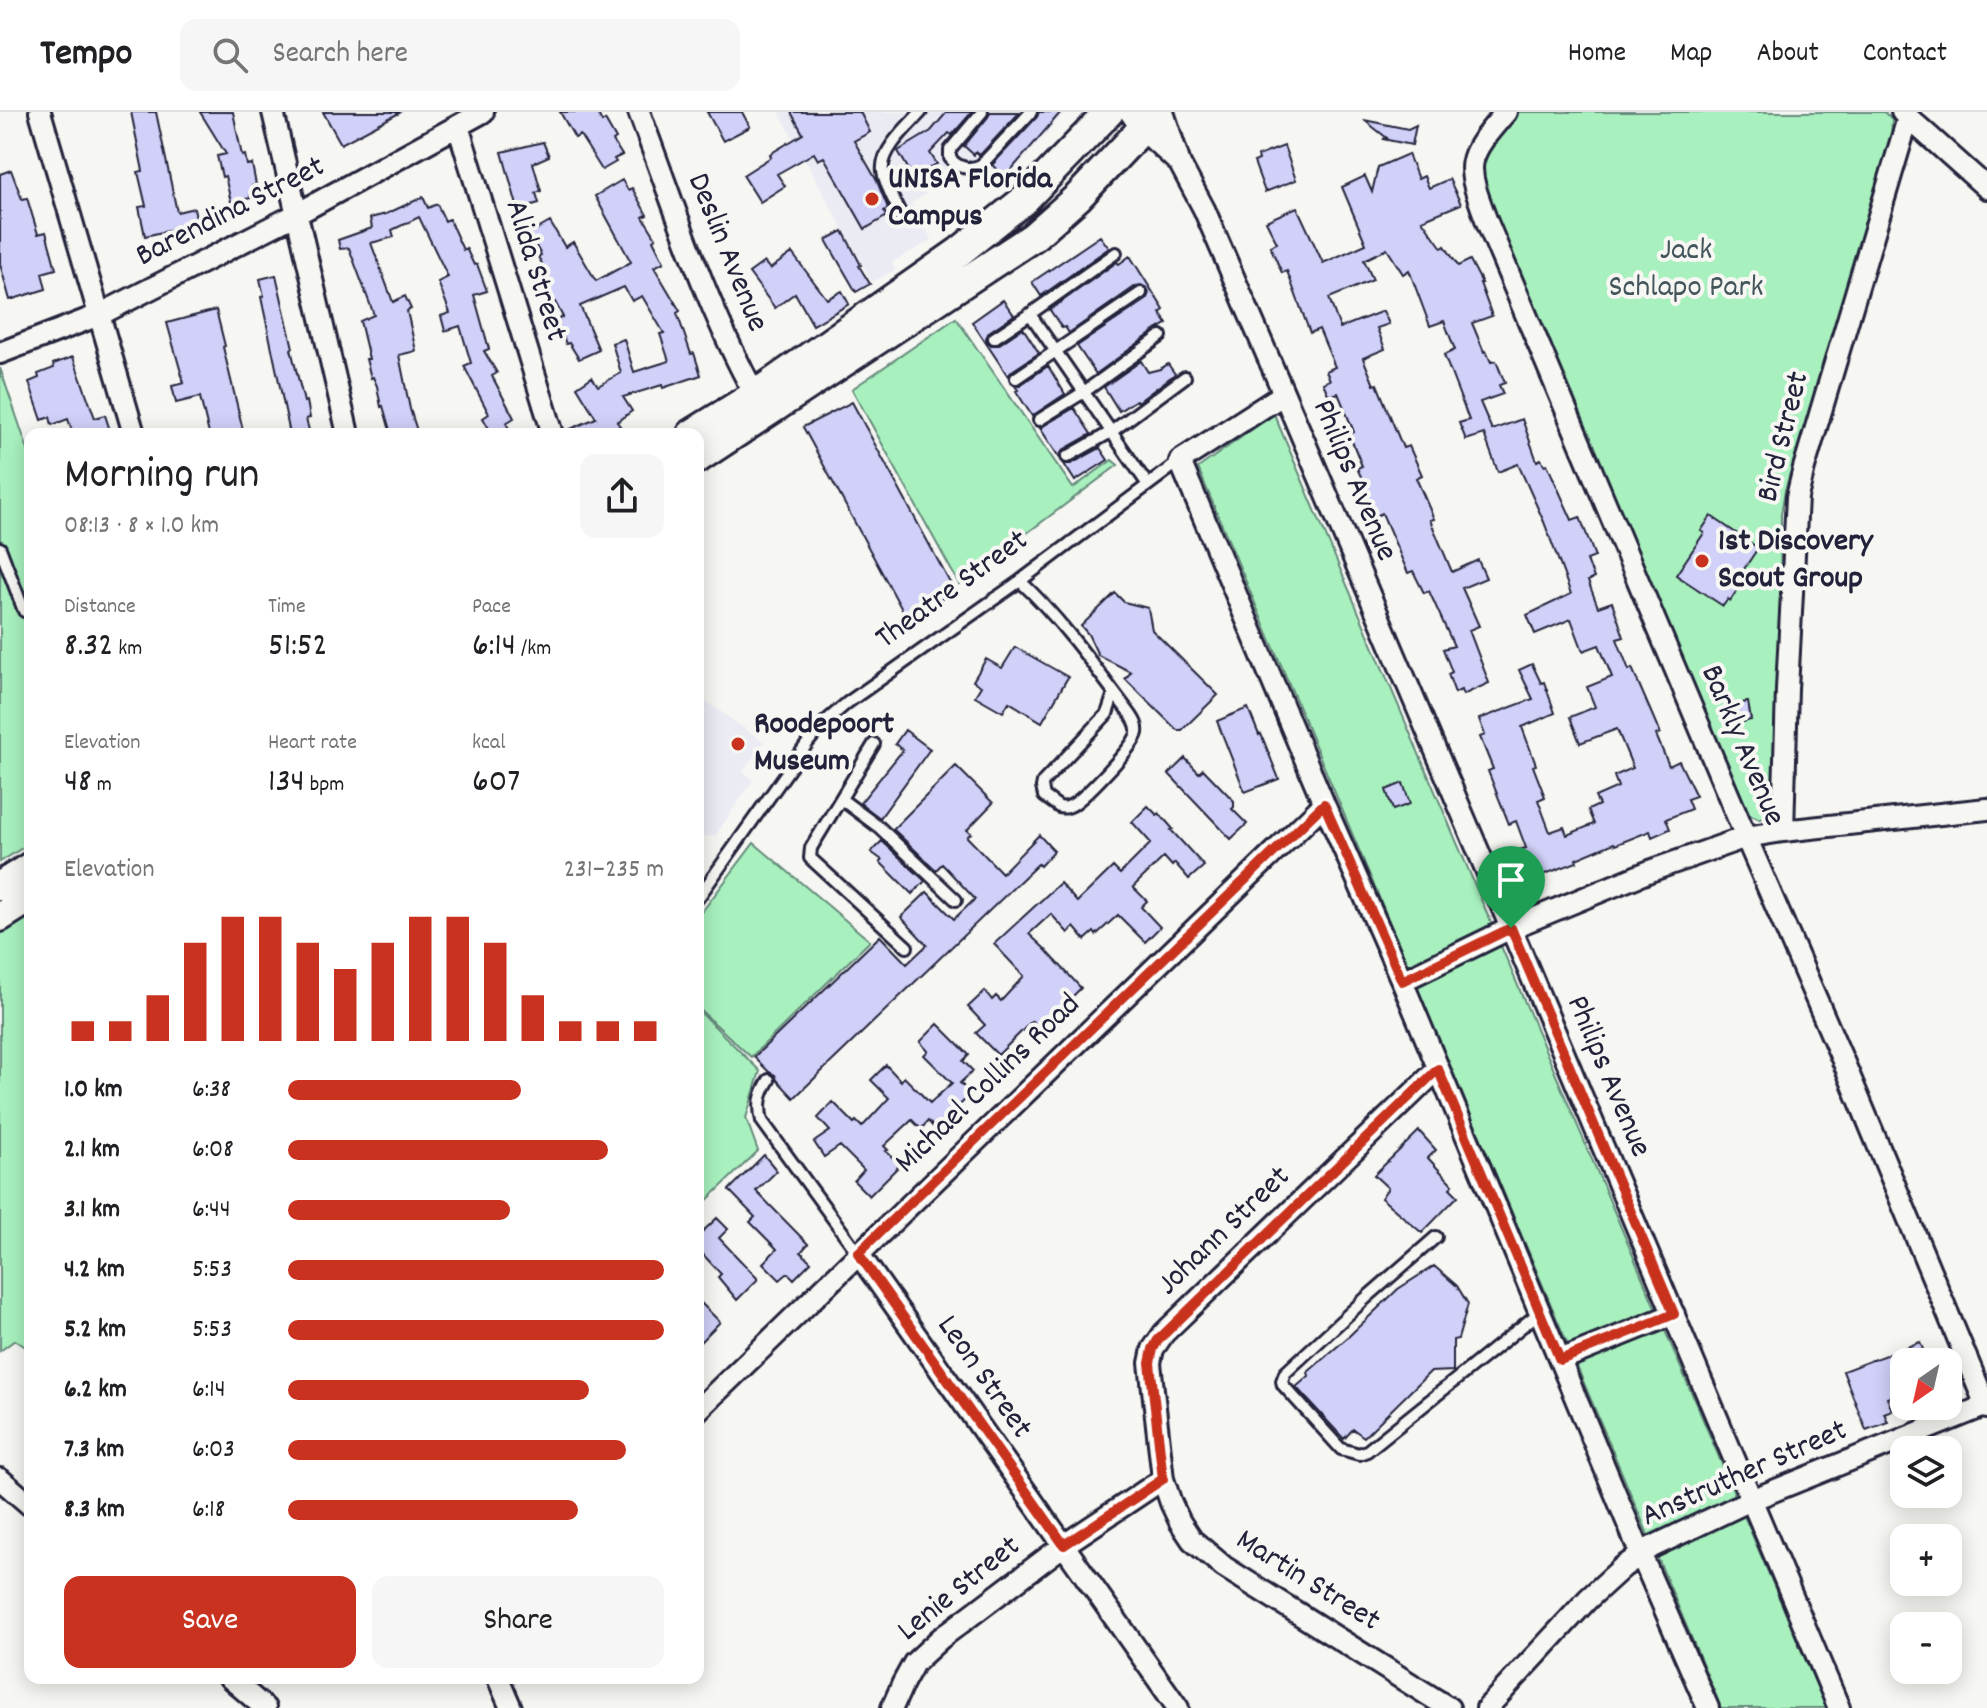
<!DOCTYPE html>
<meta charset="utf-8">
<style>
body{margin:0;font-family:Dekko,sans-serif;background:#f6f6f6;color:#202124;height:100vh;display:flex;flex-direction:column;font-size:30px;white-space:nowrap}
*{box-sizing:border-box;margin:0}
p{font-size:26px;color:#757577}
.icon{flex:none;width:44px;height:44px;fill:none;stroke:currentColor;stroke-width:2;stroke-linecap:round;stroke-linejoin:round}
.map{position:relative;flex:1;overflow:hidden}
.drawer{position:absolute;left:24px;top:316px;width:680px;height:1256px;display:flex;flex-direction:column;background:#fff;border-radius:16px;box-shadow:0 4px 20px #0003}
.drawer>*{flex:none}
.needle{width:52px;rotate:214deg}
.tools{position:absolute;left:1890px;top:1236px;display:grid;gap:16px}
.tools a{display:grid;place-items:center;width:72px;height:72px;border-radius:16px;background:#fff;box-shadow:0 4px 20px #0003;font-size:40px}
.pin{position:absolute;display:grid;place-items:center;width:68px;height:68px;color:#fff;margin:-82px -34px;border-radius:50% 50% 50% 0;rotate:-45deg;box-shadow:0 0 8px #0007}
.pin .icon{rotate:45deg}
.round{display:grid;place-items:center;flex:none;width:84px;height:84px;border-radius:16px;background:#f6f6f6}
.headline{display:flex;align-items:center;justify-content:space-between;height:136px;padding:0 40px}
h1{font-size:44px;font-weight:600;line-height:60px}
.stats{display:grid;grid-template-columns:repeat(3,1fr);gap:12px;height:136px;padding:8px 40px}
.stats div{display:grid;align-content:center}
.stats b{font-size:34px;font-weight:600}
.stats small{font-size:22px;font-weight:400}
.stats p{font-size:22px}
.chart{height:224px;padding:16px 40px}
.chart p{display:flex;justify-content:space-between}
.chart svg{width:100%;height:144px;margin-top:8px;stroke:#c8321e;stroke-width:6}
.primary-button{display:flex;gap:16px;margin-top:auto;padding:16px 40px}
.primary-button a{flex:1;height:92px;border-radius:16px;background:#c8321e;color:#fff;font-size:32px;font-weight:600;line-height:92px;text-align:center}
.primary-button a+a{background:#f6f6f6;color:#202124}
ul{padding:0 40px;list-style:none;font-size:26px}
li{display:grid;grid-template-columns:128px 96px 1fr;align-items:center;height:60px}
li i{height:20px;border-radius:10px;background:#c8321e}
header{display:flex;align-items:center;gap:48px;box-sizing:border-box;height:112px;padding:0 40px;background:#fff;border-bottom:2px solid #e0e0e0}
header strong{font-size:38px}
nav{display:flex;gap:44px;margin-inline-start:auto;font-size:28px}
.search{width:560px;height:72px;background:#f6f6f6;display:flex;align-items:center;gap:20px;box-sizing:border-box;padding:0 28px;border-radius:16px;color:#757577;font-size:30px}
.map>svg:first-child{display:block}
</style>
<header>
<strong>Tempo</strong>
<div class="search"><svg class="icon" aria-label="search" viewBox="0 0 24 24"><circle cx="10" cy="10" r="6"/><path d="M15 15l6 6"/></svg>Search here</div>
<nav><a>Home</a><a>Map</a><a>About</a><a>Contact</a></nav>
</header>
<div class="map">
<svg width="1987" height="1596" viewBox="0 0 1987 1596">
<rect width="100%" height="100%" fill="#f6f6f2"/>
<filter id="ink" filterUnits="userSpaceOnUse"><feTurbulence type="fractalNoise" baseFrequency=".0125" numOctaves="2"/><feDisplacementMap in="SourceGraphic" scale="16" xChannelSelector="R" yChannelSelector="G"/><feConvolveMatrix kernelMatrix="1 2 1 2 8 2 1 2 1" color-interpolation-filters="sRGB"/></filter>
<g filter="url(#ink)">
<!-- built -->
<path fill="#ebebf4" d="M779 0H1065L1004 70 938 57 916 68 926 82 911 91 932 128 892 150 895 158 872 170Z
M698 584 764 630 743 659 753 668 715 724 698 725Z"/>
<!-- green -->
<path fill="#a8f1be" stroke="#658a7c" stroke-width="2" d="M1514 0H1884L1892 8 1891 27 1785 378 1781 402 1778 665 1771 699 1760 707 1749 702 1479 74V45Z
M956 206 1073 376 1112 348 1118 353 959 472 852 277Z
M0 256 30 344V731L0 750Z
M1274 302 1826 1596H1721L1198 356Z
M754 731 870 829 751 945 698 896V805Z
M30 794V1238L15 1228 0 1239V813Z
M698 898 760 959 746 1006 758 1039 698 1097Z"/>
<!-- building -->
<path fill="#d0d0f9" stroke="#22223b" stroke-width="2" d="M131 0H156L177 100 194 96 197 112 145 124 139 95 146 94 138 60 143 59Z
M200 0H233L242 44 245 43 247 53 252 52 256 73 252 74 254 81 250 82 251 86 231 90 225 64 222 65 217 44 226 42Z
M323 0H401L341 32Z
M560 0H597L602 10 605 8 616 27 613 29 622 43 614 47 616 50 602 58 580 23 575 26Z
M707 0H742L750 15 723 29Z
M791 0H860L870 20 854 29 877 69 888 96 884 99 887 104 865 117 824 45 818 48 814 41 777 62 785 74 760 90 743 63 771 45 770 42 803 22Z
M947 0H972L952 23 949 21 930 41 937 52 913 65 898 39 931 19Z
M990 0H1020L980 43 976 40 974 43 964 34 988 5Z
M1039 0H1061L1005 65 992 53 1037 5Z
M1364 8 1408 17 1416 13 1412 33 1383 27 1387 26Z
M543 30 549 44 533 51 541 79 536 81 539 91 518 97 502 40Z
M1284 34 1296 68 1265 80 1254 50 1259 48 1258 44Z
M1408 42 1418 67 1424 64 1429 76 1449 67 1461 92 1422 108 1442 136 1445 134 1458 154 1470 148 1482 171H1480L1492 204 1472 211 1484 240 1486 239 1491 250 1496 249 1505 271 1499 273 1503 282 1480 290 1492 318 1522 307 1537 349 1541 347 1544 353 1547 352 1572 408 1580 405 1595 445 1587 448 1594 466 1588 469 1598 495 1612 490 1624 525 1617 527 1629 558 1632 556 1660 621 1656 623 1669 654 1679 649 1696 684 1687 687 1691 697 1666 707 1670 717 1652 725 1650 719 1615 733 1614 731 1576 747 1577 750 1540 764 1538 757H1532L1527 750 1510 755 1506 742 1526 736 1516 709 1509 712 1488 659 1493 657 1480 625 1485 623 1479 607 1533 587 1519 558 1532 552 1541 571 1544 570 1555 601 1522 615 1536 653 1533 654 1545 685 1538 688 1550 720 1564 715 1567 723 1594 712 1588 698 1599 693 1595 685 1618 675 1614 664 1633 656 1617 617 1580 631 1570 605 1595 595 1587 575 1612 565 1599 533 1583 539 1571 507 1535 522 1527 503 1571 482 1544 410 1518 352 1498 360 1484 322 1466 328 1459 311 1469 308 1444 243 1455 238 1444 209 1430 214 1409 158 1403 162 1387 137 1364 148 1373 168 1329 186 1340 216 1383 199 1389 212 1377 216 1385 237 1363 246 1374 273 1377 272 1403 336 1409 334 1422 363 1416 366 1434 407 1430 408 1452 460 1478 448 1486 466 1462 476 1479 514 1469 518 1489 571 1463 583 1461 578 1455 581 1448 562 1452 560 1443 537 1454 534 1429 479 1424 481 1413 459 1408 461 1382 401 1372 406 1363 385 1369 382 1357 356 1362 354 1349 322 1354 320 1338 281 1329 284 1323 271 1330 268 1326 259 1335 255 1319 217 1310 221 1287 159 1282 161 1270 134 1277 131 1266 109 1297 95 1323 151 1366 132 1342 75 1365 64 1372 80 1378 55Z
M11 58 22 87 27 86 38 122 46 120 56 157 42 161 46 177 10 188 0 152V62Z
M622 68 628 78 632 76 647 103 643 105 656 126 653 128 664 150 654 155 680 199 677 201 691 242 694 241 701 263 663 276 662 273 623 285 632 299 617 310 620 314 609 322H566V319L596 306 577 275 592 265 598 274 621 261 612 231 624 227 634 260 669 249 660 222 664 221 642 184 632 189 624 175 580 194 599 238 579 247 569 231 566 232 556 208 563 205 542 166 549 163 538 145 541 143 529 122 550 110 565 135 573 130 596 169 631 150 595 84Z
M423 85 428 96 437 92 445 109 449 107 463 138 466 136 474 153 477 152 487 179 474 183 489 237 484 239 497 261 492 264 514 306 506 311 512 322H492L483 306 489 302 464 254 471 251 460 214 445 219 441 204 450 201 438 170 448 165 419 105 392 118 394 125 371 131 393 190 405 184 411 197 407 199 416 239 399 243 410 297 418 322H391L383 294 381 295 377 274 373 265 371 266 366 247H369L360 209 374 203 349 136 340 137 338 128 372 116 370 106 386 102Z
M843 119 861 153 859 154 870 172 856 180 826 128Z
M1100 124 1109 136 1041 184 1032 170Z
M792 141 827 187 842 179 849 192 813 213 795 181 775 196 749 161 764 150 770 157Z
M1130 144 1164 198 1160 201 1167 212 1156 218 1096 262 1077 234 1146 188 1149 181 1147 176 1141 173 1136 174 1069 221 1065 215 1062 216 1050 198 1117 150 1119 152Z
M276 163 293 236 291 237 304 290 307 289 310 306 306 307 310 322H290L261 185 264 184 260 167Z
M1003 188 1014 203 989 220 986 226 987 230 991 233H998L1023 216 1039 241 1012 259 1008 264 972 210Z
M216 198 225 234 223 235 244 322H209L200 285 176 291 172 274 184 271 167 211Z
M73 245 95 306 105 303 111 322H73L68 307 52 313 50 305 42 308 29 270 39 266 38 262 54 256 53 252Z
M1141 249 1148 260 1160 257 1168 252 1175 262 1138 290 1136 288 1119 299 1104 275Z
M1048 254 1065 282 1032 304 1016 279 1018 278 1015 274 1020 273Z
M852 290 955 480 906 505 803 315Z
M1074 296 1091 322 1063 338 1059 345 1040 316Z
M1100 336 1108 348 1075 369 1064 352H1071Z
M1711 404 1758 436 1738 466 1740 468 1737 474 1739 475 1730 489 1728 487 1723 494 1676 463 1704 421 1701 419Z
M1115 481 1124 490 1148 496 1152 518 1218 583 1182 618H1177L1125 567 1131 560 1098 543 1088 522 1081 514Z
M1015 535 1068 565 1042 610 1009 590 1003 600 975 584 981 574 973 569 986 547 1002 556Z
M1748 590 1751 608 1734 612 1731 593Z
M1248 596 1259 623 1261 622 1279 667 1245 680 1217 609Z
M905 618 930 637 880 706 860 691 903 638 895 632Z
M1185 646 1199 661 1203 657 1234 689V695L1232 697 1247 712 1231 727 1169 662Z
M956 654 993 691 967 718 971 721 967 725 1002 761 1039 723 1054 739 1040 754 1038 752 794 986 777 968 775 963 769 960 754 945 880 824 907 852 927 833 901 805 927 780 954 807 975 787 942 752 936 758 893 717Z
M1403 671 1410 692 1393 698 1386 678Z
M1148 694 1157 703 1159 701 1173 717 1171 718 1204 754 1189 767 1175 751 1172 754 1164 745 1133 775 1147 789 1141 795 1160 815 1145 830 1118 803 1096 823 1094 820 1085 828 1074 815 1068 821 1051 802 1029 822 1044 836 1081 876 1056 901 1063 908 1047 924 1032 909 998 943 976 921 985 913 968 895 985 879 992 888 996 884 1001 889 1024 864 994 832 1060 771 1077 790 1113 755 1120 762 1151 731 1132 710Z
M882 729 925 769 912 782 880 750 882 748 871 740Z
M938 912 969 943 963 949 973 959 960 971 971 982 935 1017 928 1009 921 1017 912 1008 884 1034 888 1038 886 1039 900 1053 869 1084 854 1069 864 1058 840 1034 824 1045 814 1030 830 1019 818 1006 833 990 854 1011 856 1009 862 1015 889 986 871 968 886 953 901 969 904 965 930 991 952 971 924 943 928 939 920 930Z
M1419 1019 1436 1038 1428 1046 1453 1073 1450 1076 1458 1084 1422 1121 1381 1086 1388 1076 1374 1063Z
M764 1043 777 1059 756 1079 808 1132 801 1140 811 1150 794 1167 788 1161 780 1168 763 1151 777 1137 750 1110 755 1105 729 1078Z
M717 1106 728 1117 719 1126 758 1167 737 1188 718 1165 721 1162 698 1137V1124Z
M1434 1154 1457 1174 1468 1192 1458 1227 1453 1228V1259L1430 1260 1364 1325 1353 1317 1344 1327 1296 1275 1309 1264 1308 1260 1347 1226 1398 1177Z
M698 1188 720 1210 698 1232Z
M1920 1230 1928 1250H1904V1279L1887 1286 1892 1298 1884 1301 1888 1310 1866 1318 1843 1259Z"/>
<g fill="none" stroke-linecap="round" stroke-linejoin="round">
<!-- service casing -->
<g stroke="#22223b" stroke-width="16">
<path id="service" d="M982 0 950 38V46C958 56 970 59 981 53L1031 0
M903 107C896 92 885 74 883 59 880 39 908 14 921 0
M1116 141 1030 202 1148 373
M994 226 1030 202
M1016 266 1141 181
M1039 308 1084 280 1161 224
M1067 345 1111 320 1185 265
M0 436 24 499
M1020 469C1063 509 1096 557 1131 603 1135 609 1138 614 1137 621 1134 635 1084 686 1072 693 1066 696 1065 696 1059 695L1044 684 1042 675 1043 670 1107 602 1114 581
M874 632 811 736 810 746 907 835
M841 687 880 716 956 788
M698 786 809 629 826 609 847 591 1020 469 1180 349
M769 968C760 983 758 992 762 1009L858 1141
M1436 1125 1366 1186 1285 1261 1282 1269 1283 1273 1341 1337 1359 1342 1367 1339 1540 1200"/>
</g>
<!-- minor casing -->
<g stroke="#22223b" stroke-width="26">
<path id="minor" d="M40 0 134 322
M273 0 348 322
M639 0C676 99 709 203 762 295
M1130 0 1142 17 1177 49
M1163 0 1180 52 1204 97 1284 282 1511 816 1839 1596
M1506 0C1464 48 1465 51 1487 110L1746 725 1844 951 1987 1296
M1902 0 1987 76
M458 14 553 322
M0 241 99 203 297 102 483 0
M1284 282 1180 349 1324 692 1402 869 1641 1443 1708 1596
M1783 719 1787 577 1797 385 1804 356 1908 6
M1402 869 1511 816 1650 759 1746 725 1783 719 1987 697
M1438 957 1164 1221 1153 1237 1150 1251 1163 1367 1171 1391 1180 1410 1192 1428 1224 1455 1449 1596
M858 1141 1178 1596
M1560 1248 1674 1202
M698 1298 1324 692
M0 1367 30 1393
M230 1566 265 1596
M498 1566 511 1596
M892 1596 903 1571 914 1551 941 1526 1064 1433 1163 1367
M1487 1596 1588 1487 1623 1455 1652 1435 1751 1388 1987 1293"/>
</g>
<!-- secondary casing -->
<g stroke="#22223b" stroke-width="34">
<path id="secondary" d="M692 322 755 283 959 140 1024 88 1109 0
M698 346 1033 125 1078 85 1158 0
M0 774 30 755
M0 805 30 786"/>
</g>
<!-- service -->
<use href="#service" stroke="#f6f6f2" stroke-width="10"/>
<!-- minor -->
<use href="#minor" stroke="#f6f6f2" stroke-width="20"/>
<!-- secondary -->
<use href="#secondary" stroke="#f6f6f2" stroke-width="28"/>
</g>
</g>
<g fill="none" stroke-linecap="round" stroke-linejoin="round" filter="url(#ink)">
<!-- route casing -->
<g stroke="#fff" stroke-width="16">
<path id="route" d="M1324 692 1402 869 1511 816 1674 1202 1560 1248 1438 957 1158 1228 1153 1237 1150 1251 1163 1367 1064 1433 858 1141Z"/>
</g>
<!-- route -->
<use href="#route" stroke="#c8321e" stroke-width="10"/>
</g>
<!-- markers -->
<g fill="#c8321e" stroke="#f6f6f2" stroke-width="3">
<circle cx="872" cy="87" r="8"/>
<circle cx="1702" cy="449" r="8"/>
<circle cx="738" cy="632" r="8"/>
</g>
<g text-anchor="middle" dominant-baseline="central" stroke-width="8" stroke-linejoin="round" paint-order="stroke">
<!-- poi labels -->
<g font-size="32" font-weight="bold" fill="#22223b" stroke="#f6f6f2" text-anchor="start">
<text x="888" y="69">UNISA Florida<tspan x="888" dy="37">Campus</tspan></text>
<text x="1718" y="431">1st Discovery<tspan x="1718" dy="37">Scout Group</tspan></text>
<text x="754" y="614">Roodepoort<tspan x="754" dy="37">Museum</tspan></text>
</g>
<!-- street labels -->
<g font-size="32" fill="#22223b" stroke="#f6f6f2">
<text transform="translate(231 101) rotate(-27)">Barendina Street</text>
<text transform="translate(726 141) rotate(68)">Deslin Avenue</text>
<text transform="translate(534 159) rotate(73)">Alida Street</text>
<text transform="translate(1785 325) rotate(-76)">Bird Street</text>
<text transform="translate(1353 369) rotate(67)">Philips Avenue</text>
<text transform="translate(953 479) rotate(-36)">Theatre Street</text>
<text transform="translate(1741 634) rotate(67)">Barkly Avenue</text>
<text transform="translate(1607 965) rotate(67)">Philips Avenue</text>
<text transform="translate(989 973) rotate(-44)">Michael Collins Road</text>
<text transform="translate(1225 1120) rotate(-44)">Johann Street</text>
<text transform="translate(983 1266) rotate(55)">Leon Street</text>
<text transform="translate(1745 1363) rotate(-24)">Anstruther Street</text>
<text transform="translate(1307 1470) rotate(32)">Martin Street</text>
<text transform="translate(960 1478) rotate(-39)">Lenie Street</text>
</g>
<!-- park labels -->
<g font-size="32" fill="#44565c" stroke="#f6f6f2">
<text x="1686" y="140">Jack<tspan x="1686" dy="37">Schlapo Park</tspan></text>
</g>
</g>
</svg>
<div class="tools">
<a><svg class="needle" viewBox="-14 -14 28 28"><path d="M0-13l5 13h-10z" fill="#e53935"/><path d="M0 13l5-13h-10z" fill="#757577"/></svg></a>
<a><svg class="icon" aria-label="layers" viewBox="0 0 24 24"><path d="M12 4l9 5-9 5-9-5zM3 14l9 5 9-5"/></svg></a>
<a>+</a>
<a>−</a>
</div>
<div class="pin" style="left:1511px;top:816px;background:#1e9e55"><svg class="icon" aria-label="arrive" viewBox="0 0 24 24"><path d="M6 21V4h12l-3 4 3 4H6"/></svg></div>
<section class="drawer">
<div class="headline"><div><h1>Morning run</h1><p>08:13 · 8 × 1.0 km</p></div><a class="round"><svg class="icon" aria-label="share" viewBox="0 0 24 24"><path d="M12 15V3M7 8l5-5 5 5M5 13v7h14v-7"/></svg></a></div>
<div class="stats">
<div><p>Distance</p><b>8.32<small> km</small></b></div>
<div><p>Time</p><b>51:52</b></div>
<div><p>Pace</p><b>6:14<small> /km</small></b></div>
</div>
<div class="stats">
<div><p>Elevation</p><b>48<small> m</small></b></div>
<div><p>Heart rate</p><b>134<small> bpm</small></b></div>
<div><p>kcal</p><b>607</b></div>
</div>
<div class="chart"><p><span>Elevation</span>231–235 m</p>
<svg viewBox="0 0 160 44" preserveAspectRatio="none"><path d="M5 44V38M15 44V38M25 44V30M35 44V14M45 44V6M55 44V6M65 44V14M75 44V22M85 44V14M95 44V6M105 44V6M115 44V14M125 44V30M135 44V38M145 44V38M155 44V38"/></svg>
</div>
<ul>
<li><b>1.0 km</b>6:38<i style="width:62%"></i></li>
<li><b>2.1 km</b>6:08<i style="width:85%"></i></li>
<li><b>3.1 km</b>6:44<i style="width:59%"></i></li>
<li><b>4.2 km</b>5:53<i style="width:100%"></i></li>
<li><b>5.2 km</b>5:53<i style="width:100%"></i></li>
<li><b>6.2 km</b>6:14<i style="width:80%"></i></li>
<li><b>7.3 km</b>6:03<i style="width:90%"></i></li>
<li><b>8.3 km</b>6:18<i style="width:77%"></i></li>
</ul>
<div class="primary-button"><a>Save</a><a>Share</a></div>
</section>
</div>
